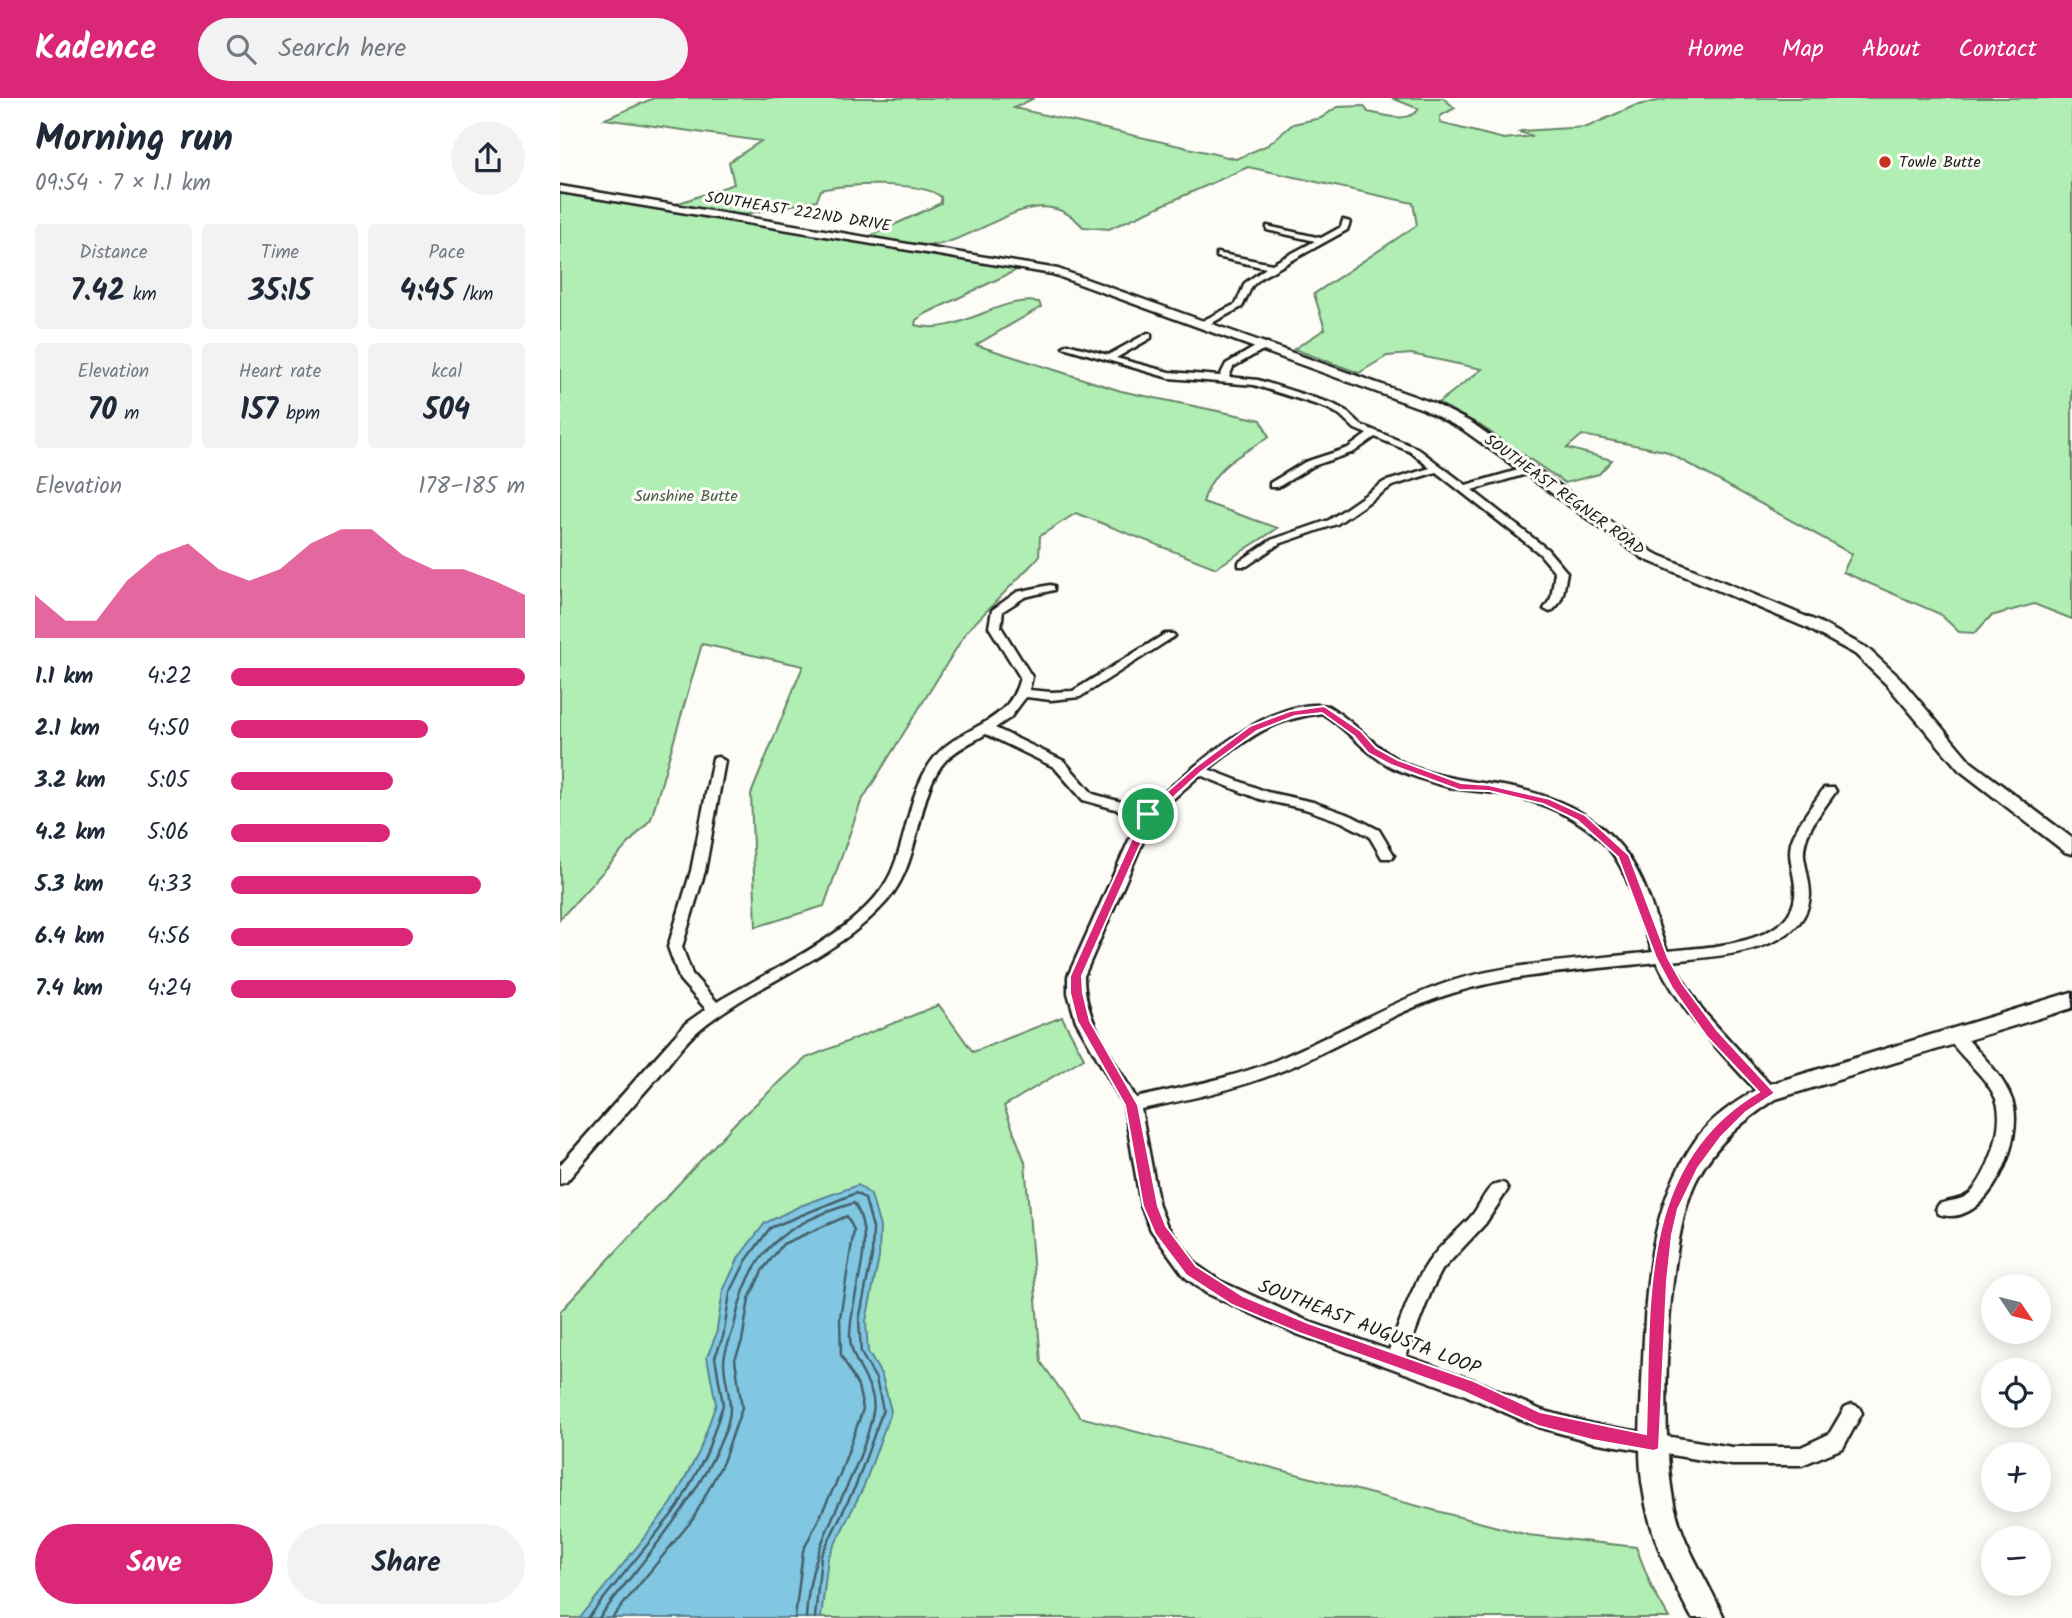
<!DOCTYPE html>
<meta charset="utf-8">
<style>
body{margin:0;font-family:Kalam,sans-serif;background:#f2f2f3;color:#1f2937;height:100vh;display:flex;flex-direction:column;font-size:26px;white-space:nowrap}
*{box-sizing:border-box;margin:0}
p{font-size:23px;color:#747a83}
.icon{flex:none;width:38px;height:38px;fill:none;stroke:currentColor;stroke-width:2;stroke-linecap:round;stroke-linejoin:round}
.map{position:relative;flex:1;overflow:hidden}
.drawer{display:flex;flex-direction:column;background:#fff;width:560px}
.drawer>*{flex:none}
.needle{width:46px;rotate:125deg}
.controls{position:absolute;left:1421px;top:1176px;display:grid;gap:14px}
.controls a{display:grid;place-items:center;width:70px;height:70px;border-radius:50%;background:#fff;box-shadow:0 4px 18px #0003;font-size:35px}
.pin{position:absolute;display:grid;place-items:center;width:60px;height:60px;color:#fff;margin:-30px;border:4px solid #fff;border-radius:50%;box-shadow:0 2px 7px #0007}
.round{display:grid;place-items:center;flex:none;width:74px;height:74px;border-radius:37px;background:#f2f2f3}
.head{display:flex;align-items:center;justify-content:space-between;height:119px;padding:0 35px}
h1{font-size:38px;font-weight:800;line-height:52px}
.metrics{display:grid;grid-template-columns:repeat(3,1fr);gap:10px;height:119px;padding:7px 35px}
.metrics div{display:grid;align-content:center;border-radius:7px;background:#f2f2f3;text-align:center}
.metrics b{font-size:30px;font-weight:800}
.metrics small{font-size:19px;font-weight:400}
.metrics p{font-size:19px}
.chart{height:196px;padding:14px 35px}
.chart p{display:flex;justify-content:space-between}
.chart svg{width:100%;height:126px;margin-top:7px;fill:#db2777;opacity:.7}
.primary-button{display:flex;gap:14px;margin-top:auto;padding:14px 35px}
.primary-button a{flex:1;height:80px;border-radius:42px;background:#db2777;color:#fff;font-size:28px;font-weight:800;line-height:80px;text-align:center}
.primary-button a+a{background:#f2f2f3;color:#1f2937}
ul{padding:0 35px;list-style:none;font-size:23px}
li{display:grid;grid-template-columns:112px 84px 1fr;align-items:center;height:52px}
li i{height:18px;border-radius:9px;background:#db2777}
header{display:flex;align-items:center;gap:42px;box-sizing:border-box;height:98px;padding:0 35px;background:#db2777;color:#fff}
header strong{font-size:33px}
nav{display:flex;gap:38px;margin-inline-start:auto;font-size:24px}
.search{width:490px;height:63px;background:#f2f2f3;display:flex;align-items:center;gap:18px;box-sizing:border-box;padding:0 24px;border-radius:38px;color:#747a83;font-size:26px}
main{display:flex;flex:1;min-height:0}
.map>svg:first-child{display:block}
</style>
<header>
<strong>Kadence</strong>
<div class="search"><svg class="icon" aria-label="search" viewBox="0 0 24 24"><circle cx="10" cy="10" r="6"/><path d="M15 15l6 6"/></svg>Search here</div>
<nav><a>Home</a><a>Map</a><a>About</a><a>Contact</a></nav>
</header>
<main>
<section class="drawer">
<div class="head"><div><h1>Morning run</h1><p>09:54 · 7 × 1.1 km</p></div><a class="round"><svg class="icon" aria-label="share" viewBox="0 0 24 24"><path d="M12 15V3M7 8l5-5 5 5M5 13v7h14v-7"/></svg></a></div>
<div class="metrics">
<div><p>Distance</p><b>7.42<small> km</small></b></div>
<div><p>Time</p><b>35:15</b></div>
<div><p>Pace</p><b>4:45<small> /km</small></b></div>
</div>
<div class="metrics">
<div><p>Elevation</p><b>70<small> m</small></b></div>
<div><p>Heart rate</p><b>157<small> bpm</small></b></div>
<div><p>kcal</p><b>504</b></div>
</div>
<div class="chart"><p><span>Elevation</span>178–185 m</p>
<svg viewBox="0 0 160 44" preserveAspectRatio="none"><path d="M0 44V29L10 38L20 38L30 24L40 15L50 11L60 20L70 24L80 20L90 11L100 6L110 6L120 15L130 20L140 20L150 24L160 29V44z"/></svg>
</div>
<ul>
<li><b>1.1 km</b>4:22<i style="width:100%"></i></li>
<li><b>2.1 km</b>4:50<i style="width:67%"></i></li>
<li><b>3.2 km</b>5:05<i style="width:55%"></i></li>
<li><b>4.2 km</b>5:06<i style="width:54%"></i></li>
<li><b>5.3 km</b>4:33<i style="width:85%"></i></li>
<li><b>6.4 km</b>4:56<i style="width:62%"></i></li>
<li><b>7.4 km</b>4:24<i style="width:97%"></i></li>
</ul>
<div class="primary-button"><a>Save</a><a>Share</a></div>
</section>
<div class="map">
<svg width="1512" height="1520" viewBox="0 0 1512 1520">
<rect width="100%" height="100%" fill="#fdfcf7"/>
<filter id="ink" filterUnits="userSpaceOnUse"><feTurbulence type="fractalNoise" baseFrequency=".0143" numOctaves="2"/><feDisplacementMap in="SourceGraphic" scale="14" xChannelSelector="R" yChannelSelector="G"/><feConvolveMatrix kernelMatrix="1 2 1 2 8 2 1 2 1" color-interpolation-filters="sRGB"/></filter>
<g filter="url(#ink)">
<!-- green -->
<path fill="#b1eeb4" stroke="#668568" stroke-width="2" d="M94 0H474L454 10 676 61 708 47 733 26 761 20 777 9 804 8 808 14C824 17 848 26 859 11L832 0H883L895 10 880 18V25L944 41 973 38 959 34 961 33 1027 29 1074 8 1112 0H1512V521L1474 506 1431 518 1415 535 1399 534 1380 516 1283 474 1292 456 1105 353 1022 337 1007 350 1052 362 1039 376 1005 385 921 328 878 305 922 271 851 256 827 258 799 275 734 251 765 231 754 196 857 127 853 105 688 69 549 131 523 129C480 80 429 136 380 146 363 150 329 141 310 138L381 105V99C363 83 285 85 261 92L257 102 181 117 116 106 174 86 169 64 201 43 45 21Z
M0 95 461 170 367 215 356 222 355 227C399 239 437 197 479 204L481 209 416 247 561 293 701 322 709 339C679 358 653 368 643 404L718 430 656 470 516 415 480 438 479 459 407 533 301 704 264 808 196 829 191 696 243 568 142 546 91 721 0 821Z
M379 907 413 954 502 919 524 960 444 1008 465 1064 481 1264 520 1319 968 1437 1076 1449 1092 1490 1109 1520H0V1214L176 1024 246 960Z"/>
<!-- water -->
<path fill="#81c7e2" stroke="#598393" stroke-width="2" d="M298 1087 311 1097 320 1129 319 1159 306 1223 308 1254 322 1278 331 1313 303 1390 268 1460 261 1520H20L112 1405 139 1354 156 1306 147 1259 156 1237 163 1193 179 1159 205 1125 240 1108Z"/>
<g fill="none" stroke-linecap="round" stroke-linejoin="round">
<!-- shore -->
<path stroke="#44606b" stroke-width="2.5" d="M28 1520 118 1409 146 1357 163 1307 155 1259 163 1239 170 1195 186 1163 210 1130 296 1095 305 1101 313 1130 312 1158 299 1222 301 1255 316 1281 323 1312 296 1387 261 1458 255 1520
M39 1520C84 1460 135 1407 164 1336 177 1305 165 1294 164 1264 164 1252 171 1240 174 1228 190 1152 221 1127 294 1105 319 1144 289 1196 290 1240 291 1267 318 1287 313 1314 298 1390 249 1436 246 1520
M52 1520 133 1421 163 1364 182 1310 175 1261 182 1243 189 1201 202 1173 223 1146 287 1118 294 1132 280 1220 281 1257 298 1288 303 1311 279 1379 243 1453 235 1520"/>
<!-- street casing -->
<g stroke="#1c1c1c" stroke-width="5">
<path id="street" d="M783 122 790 124 787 132 702 179 692 188 682 209 648 227H642V223L676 206 685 185 706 170 657 159V155L712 166 755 143 707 132V128L761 140 781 129Z
M588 235 591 236V240L556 260 609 274 660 278 666 266 702 245H708V249L673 269 669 279 698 282 773 306 786 313 801 327 857 350 906 387 965 370H973V374L912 392 987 451 1005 472 1007 474C1004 489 1004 506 990 514L984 511 991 500 995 474 979 455 876 374 832 388 777 426 719 446 687 468H679V464L711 442 769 422 824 384 870 370 851 354 815 339 794 354 753 368 718 389H710V385L745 364 788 350 807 336 795 331 780 317 767 310 694 287 609 280 503 249 507 246 548 257Z
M490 487 494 488V492L465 499 443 513 441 529 472 579 469 592 491 594 513 593 605 536H613L615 538 520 599 491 602 466 599 450 620 435 630 504 663 533 696 586 711C628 674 708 597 768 608 798 626 817 654 850 668 881 680 910 683 943 688 1003 698 1056 725 1082 783 1092 805 1098 830 1107 853 1144 849 1230 848 1235 798 1237 780 1227 763 1231 745 1237 725 1253 707 1264 690H1274L1276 693C1263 713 1242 734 1244 759 1246 772 1250 784 1250 797 1246 856 1154 858 1111 863L1142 912 1214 991 1216 995 1214 999 1208 1001 1202 999C1163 957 1123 917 1097 864 1030 872 958 875 893 895 833 913 781 949 724 972 678 991 630 1001 581 1011L599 1108 607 1128 637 1167 660 1183 750 1224 829 1252C841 1222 851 1189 869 1163 881 1145 900 1132 913 1116 922 1105 929 1080 945 1086L948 1091 945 1096 925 1126 882 1172 872 1191 846 1258 916 1283 981 1312 1032 1326 1172 1349H1241L1269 1336 1285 1309 1292 1306 1299 1309 1302 1315 1283 1350 1242 1367H1172L1032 1344 978 1329 903 1296 737 1236 646 1195 625 1179 591 1132 581 1108 564 1007 516 923 508 895V878L580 718 523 702 494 669 426 636C412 644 397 651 386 662 355 695 363 763 327 803 274 863 199 882 139 932 123 945 111 964 97 980 67 1014 36 1049 6 1084L0 1086V1067L126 925 146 911 120 882 108 849 131 773 153 660 158 659 165 663 145 773 122 849 132 876 157 904C210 872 305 832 331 775 348 738 348 693 374 660 401 626 449 629 460 579L429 529 432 512 457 494ZM762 615C790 632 807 659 838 672 855 679 872 685 889 689 907 693 924 693 942 696 988 704 1038 726 1061 769 1075 796 1082 826 1093 854 1027 862 946 864 883 886 825 907 771 939 714 963 670 981 623 989 576 1000 554 962 524 923 524 878L594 718 640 677 699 701 745 711 782 724 809 738 822 760H832L834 757 819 732 792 718 753 704 707 694 648 671C689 640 708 622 762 615Z
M1394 931 1400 933C1418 954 1442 975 1452 1002 1466 1039 1428 1133 1379 1116L1376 1111 1379 1106C1389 1102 1401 1103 1409 1096 1428 1078 1446 1026 1436 1001 1425 976 1400 960 1386 937L1388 933Z"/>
</g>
<!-- secondary casing -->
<g stroke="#1c1c1c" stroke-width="5">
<path id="secondary" d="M0 88 498 171 873 305 912 325 1094 455 1259 524 1307 550 1339 579 1411 664 1512 740V756L1505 754 1399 672 1327 587 1295 556 1247 530 1084 461 902 331 863 311 492 176 0 94Z
M1512 894V910L1216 1001C1183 1023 1157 1044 1138 1079 1105 1138 1098 1348 1116 1414 1126 1453 1149 1484 1164 1520H1132C1111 1482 1091 1440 1084 1396 1077 1359 1081 1322 1082 1284 1086 1201 1085 1115 1135 1043 1151 1019 1176 1004 1200 989Z"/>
</g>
<!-- street -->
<use href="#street" fill="#fdfcf7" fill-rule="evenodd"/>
<!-- secondary -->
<use href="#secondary" fill="#fdfcf7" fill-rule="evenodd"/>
</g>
</g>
<!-- route -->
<path fill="#db2777" stroke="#fff" stroke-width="2" fill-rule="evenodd" d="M764 608 801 633 816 650 838 662 901 685 929 687 990 701 1025 717 1069 757 1108 860 1122 885 1157 932 1215 995 1186 1014 1161 1039 1138 1070 1118 1111 1112 1137 1107 1183 1099 1351 1094 1353 1032 1342 978 1328 904 1294 739 1235 672 1207 626 1177 595 1136 583 1108 565 1007 517 923 510 895V878L584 714 634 670 690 628 730 613ZM762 615 794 638 808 655 831 667 899 692 929 693 983 706 1017 722 1058 759 1096 860 1112 890 1147 939 1199 994C1075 1066 1091 1212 1086 1336L980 1314 914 1283 748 1225 683 1198 636 1168 606 1128 598 1108 578 1007 530 923 523 895 522 878 593 718 641 674 697 633 735 618Z"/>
<!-- markers -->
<circle fill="#c8321e" stroke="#fdfcf7" stroke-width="2.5" cx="1325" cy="64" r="7"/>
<g text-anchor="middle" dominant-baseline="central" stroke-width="6" stroke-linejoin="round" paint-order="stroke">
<!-- far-poi labels -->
<g font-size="16" fill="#1c1c1c" stroke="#fdfcf7" text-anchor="start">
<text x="1339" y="64">Towle Butte</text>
</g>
<!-- far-street labels -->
<g font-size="16" fill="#1c1c1c" stroke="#fdfcf7">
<text transform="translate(238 114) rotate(9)">SOUTHEAST 222ND DRIVE</text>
<text transform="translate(1004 397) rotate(36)">SOUTHEAST REGNER ROAD</text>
</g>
<!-- far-park labels -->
<g font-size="16" fill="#495b4a" stroke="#fdfcf7">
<text x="126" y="398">Sunshine Butte</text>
</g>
<!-- street labels -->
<g font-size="19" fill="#1c1c1c" stroke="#fdfcf7">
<text transform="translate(809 1230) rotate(21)">SOUTHEAST AUGUSTA LOOP</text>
</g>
</g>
</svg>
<div class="controls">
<a><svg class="needle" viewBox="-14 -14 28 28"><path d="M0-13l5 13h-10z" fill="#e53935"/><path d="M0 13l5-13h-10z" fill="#747a83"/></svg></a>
<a><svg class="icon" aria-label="locate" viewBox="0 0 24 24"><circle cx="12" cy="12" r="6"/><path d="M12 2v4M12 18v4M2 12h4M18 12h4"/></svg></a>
<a>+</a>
<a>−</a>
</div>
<div class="pin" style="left:588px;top:716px;background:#1e9e55"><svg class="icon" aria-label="arrive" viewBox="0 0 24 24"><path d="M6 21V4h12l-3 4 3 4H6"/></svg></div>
</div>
</main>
